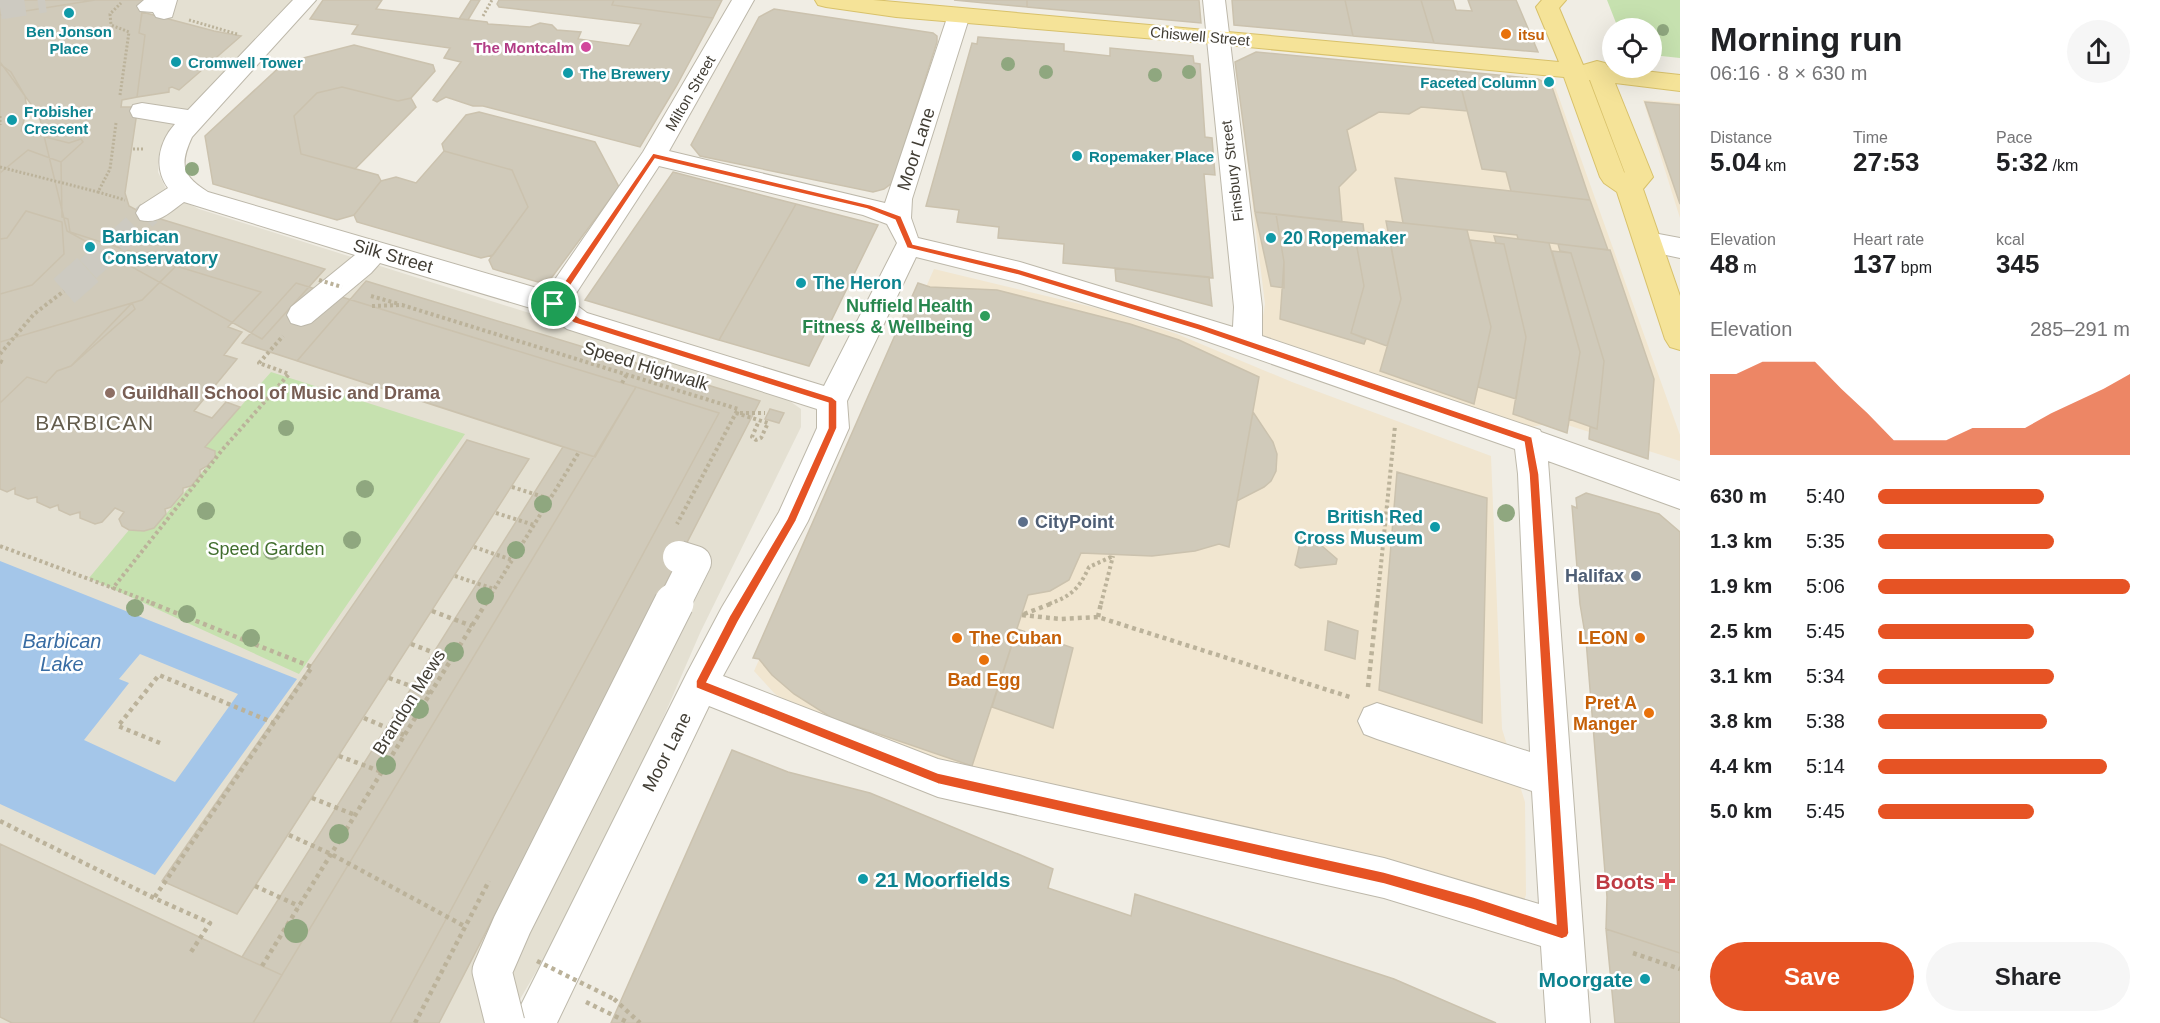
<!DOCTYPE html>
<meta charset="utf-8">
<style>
body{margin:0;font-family:Helvetica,sans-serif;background:#f6f6f6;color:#202124;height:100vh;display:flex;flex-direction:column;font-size:22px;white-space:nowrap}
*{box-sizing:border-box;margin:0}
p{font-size:20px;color:#757577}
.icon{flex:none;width:33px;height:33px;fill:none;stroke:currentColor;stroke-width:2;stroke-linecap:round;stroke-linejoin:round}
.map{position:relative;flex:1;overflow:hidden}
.sheet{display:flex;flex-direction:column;background:#fff;width:480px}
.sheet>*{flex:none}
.tools{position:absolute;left:1602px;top:18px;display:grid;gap:12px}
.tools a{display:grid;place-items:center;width:60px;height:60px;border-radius:50%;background:#fff;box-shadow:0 6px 24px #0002;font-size:30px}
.pin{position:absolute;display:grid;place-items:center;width:51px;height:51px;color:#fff;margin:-26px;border:3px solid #fff;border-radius:50%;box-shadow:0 2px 6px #0007}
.round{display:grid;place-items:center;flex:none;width:63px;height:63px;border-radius:32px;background:#f6f6f6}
.head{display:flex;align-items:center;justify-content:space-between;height:102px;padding:0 30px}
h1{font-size:33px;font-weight:600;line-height:45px}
.metrics{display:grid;grid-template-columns:repeat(3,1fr);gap:9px;height:102px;padding:6px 30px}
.metrics div{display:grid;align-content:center}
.metrics b{font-size:26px;font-weight:600}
.metrics small{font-size:16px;font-weight:400}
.metrics p{font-size:16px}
.chart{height:168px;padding:12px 30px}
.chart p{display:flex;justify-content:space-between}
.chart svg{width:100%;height:108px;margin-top:6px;fill:#e65324;opacity:.7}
.action{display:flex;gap:12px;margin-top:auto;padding:12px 30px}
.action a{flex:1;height:69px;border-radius:36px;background:#e65324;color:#fff;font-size:24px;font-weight:600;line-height:69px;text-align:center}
.action a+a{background:#f6f6f6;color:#202124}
ul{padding:0 30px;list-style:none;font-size:20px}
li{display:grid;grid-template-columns:96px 72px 1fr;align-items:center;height:45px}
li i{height:15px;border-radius:8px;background:#e65324}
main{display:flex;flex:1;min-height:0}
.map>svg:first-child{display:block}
</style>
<main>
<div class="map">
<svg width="1680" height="1023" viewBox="0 0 1680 1023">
<rect width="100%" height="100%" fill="#f0ede4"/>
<!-- residential -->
<path fill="#e4e0d2" d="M0 0H292L280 15 189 108 169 136 159 155 158 172 166 189 177 198 199 209 774 390 801 409V427L700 633 614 831 570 914 506 1023H0Z"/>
<!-- commercial -->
<path fill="#f1e6d0" d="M1256 52 1553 81 1680 435V461L1558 422 1515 430 1259 340 1265 304 1235 62Z
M1643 100 1680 103V218Z
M934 269 1105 310 1177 334 1292 382 1491 456 1502 729 1525 802 1526 895 1520 910 972 772 811 716 775 694 754 671Z"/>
<!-- green -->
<path fill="#c6e1af" d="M1607 0H1680V58L1652 55V28H1618Z
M271 372 465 434 299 674 89 578 129 530 144 531 154 528 215 457V451L205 447Z"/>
<!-- water -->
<path fill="#a4c6e9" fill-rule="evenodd" d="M0 561 297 679 155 875 0 804ZM140 654 238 694 175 782 84 740 129 683 119 679Z"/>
<!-- building -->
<path fill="#d0caba" stroke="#cbc2ae" stroke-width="1.5" d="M0 0H95L0 15Z
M95 0H144L139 33 145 35 137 97 122 100 121 107H133L137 112 125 193 129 206 144 214 325 269 262 339 67 231 39 115 0 62V15Z
M323 0H382L376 9 487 22 488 24 530 27 540 23 552 25 557 30 581 32 578 39 629 46 641 24 499 7 497 4 499 0H614L612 5 713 18 677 85 640 147 483 106H473L446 97 437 102 433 100 461 62 444 58 450 48 352 34 358 25 310 19Z
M471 0H480L468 20 459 19Z
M614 0H722L713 18 612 5Z
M954 0H1027V7L1016 6Z
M1027 0H1199L1201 23 1027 7Z
M1232 0H1345L1353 36 1234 25Z
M1345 0H1421L1434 43 1353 36Z
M1421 0H1453L1456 10 1472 11 1468 0H1516L1538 52 1434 43Z
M774 9 933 33 937 36V42L892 183 884 189 873 192 700 156 691 145 759 17Z
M142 12 214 31 241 36 179 90 172 87 169 88V92L137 97 145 35 139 33Z
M978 37 1064 44V51L1110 56V48L1193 56 1194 63 1200 64 1205 137 1212 138 1215 175 1204 174 1213 278 1063 263 1064 244 998 238 999 227 957 222 959 210 926 206 972 43 977 44Z
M354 45 433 65 435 71 411 98 398 101 342 87 317 93 294 116 301 154 378 175 381 181 354 215 337 220 213 184 205 136 284 63Z
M1256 52 1457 71 1467 111 1421 107 1409 114 1379 112 1347 130 1356 170 1339 187 1342 222 1255 212 1235 62Z
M0 64 11 72 25 96 27 109 21 131 35 135 38 132 48 135 45 137 69 143 81 139 83 142 61 162 28 150 0 173Z
M1457 71 1538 79 1552 87 1590 200 1511 191 1506 172 1482 169Z
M342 87 398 101 411 98 416 107 355 169 301 154 294 116 317 93Z
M1645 102 1680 105V204Z
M479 112 595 142 619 187 552 277 538 282 493 269 489 260 528 207 512 170 444 151 442 144 466 115Z
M28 150 61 162 62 217 68 219 70 232 176 266 142 300 0 342V294L32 285 64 254 62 222 26 211 7 238 0 239V173Z
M444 151 512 170 528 207 493 255 481 258 357 222 354 215 381 181 396 177 416 183Z
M673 172 796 204 719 340 585 300Z
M1395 178 1590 200 1608 250 1518 239 1517 235 1403 223Z
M796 204 878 225 809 366 719 340Z
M26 211 62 222 64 254 32 285 0 294V239L7 238Z
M1255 212 1276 214 1284 262V288L1271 286Z
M1276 214 1363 224 1364 232 1354 231 1364 286 1351 333 1366 339 1364 344 1280 319 1284 262Z
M1386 221 1467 230 1491 327 1474 404 1380 371 1401 299Z
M1354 231 1389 235 1401 299 1387 346 1351 333 1364 286Z
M1494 236 1549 243 1580 352 1567 433 1513 414 1526 337 1504 244 1496 243Z
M1470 240 1504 244 1526 337 1516 399 1478 387 1491 327Z
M1558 244 1610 250 1654 379 1648 459 1589 439 1590 427 1597 429 1604 361 1571 253 1560 251Z
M1552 251 1571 253 1604 361 1597 429 1569 419 1580 352Z
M176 266 261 292 228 327 242 332 224 355 237 359 194 411 212 418 226 402 240 407 205 447 215 451V457L207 466 200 470V475L191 486 183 488V493L171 507 165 509 166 514 154 528 144 531 129 530 122 526 119 519 124 512 115 508 102 522 95 524 80 518V512L70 515 59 510 58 505 50 508 37 502V497L28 499 15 494V488L7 492 0 489V403L27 377 46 383 57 371 71 366 132 303 142 300Z
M1115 268 1209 277 1212 306 1116 281Z
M366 281 676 375 675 379 690 383 691 380 760 401 439 1023H12L0 1017V844L242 957 563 447 297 361Z
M296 283 622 383 636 387 595 457 242 343Z
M918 283 930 287 997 290 1130 324 1179 340 1259 377 1229 547 1219 544 1195 551 1152 556 1081 553 1069 580 1050 591 1028 595 972 766 832 718 794 694 772 675 759 659 753 658Z
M132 303 135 309 71 366 57 371 46 383 27 377 0 403V342Z
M636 387 719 413 390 1023H253Z
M770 409 784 413 779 423 765 419Z
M1253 412 1273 442 1277 454 1276 471 1271 481 1264 487 1237 501Z
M467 440 529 459 237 914 162 881Z
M1397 472 1487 498 1482 723 1379 690Z
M1586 493 1659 514 1680 532V953L1606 929 1607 897 1586 640 1580 604 1572 506 1577 508 1576 498Z
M1307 533 1337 559 1336 564 1300 568 1295 565 1302 534Z
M1328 621 1358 631 1355 659 1325 650Z
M1017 629 1073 648 1053 728 992 707Z
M732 750 788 772 870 793 1018 854 1053 869 1048 888 1131 916 1135 894 1394 979 1496 1023H611Z
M0 844 242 957 282 975 253 1023H12L0 1017Z
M1606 929 1680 953V1023H1615Z"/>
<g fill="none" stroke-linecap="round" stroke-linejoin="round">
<!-- minor-tunnel-far1 -->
<path stroke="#cdcac1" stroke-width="25" stroke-dasharray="25 13" stroke-linecap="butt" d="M88 269 149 213"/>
<!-- minor-tunnel -->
<path stroke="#cdcac1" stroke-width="32" stroke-dasharray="32 16" stroke-linecap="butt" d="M64 291 90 268"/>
<!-- major-tunnel -->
<path stroke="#cdcac1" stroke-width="25" stroke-dasharray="25 13" stroke-linecap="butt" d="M0 7 45 0"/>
<!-- minor casing -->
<g stroke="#bdb8aa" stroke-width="2">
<path id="minor" d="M144 0H177L172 17 164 19 156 17 153 12 140 11 137 6Z
M293 0H316L192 137C179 165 182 176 208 192L547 291 643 152 732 0H754L669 151 885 203 948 15 951 10 959 8 967 10 970 15 912 199 911 218 918 238 1020 262 1233 327 1234 307 1203 0H1225L1262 307V336L1540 430 1541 432 1680 481V509L1548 461 1590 1023H1546L1541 946 1384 898 938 797 709 706 557 1023H512L687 673 722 607 779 512 817 428V409L567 329 544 312 380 263 371 273 311 323 301 326 291 323 287 315 291 307 355 255 184 202C170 212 158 225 140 220L136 213 140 206 168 188C153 167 159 142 175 124L133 117 130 111 133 105 142 103 188 110ZM659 166 863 215 887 224 897 243 824 386 587 313 571 301ZM916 257 1020 283 1189 335 1515 449 1518 474 1530 752 1377 703 1364 708 1358 721 1364 734 1377 739 1532 791 1539 904 1384 858 938 759 723 676 808 521 849 428 847 401Z
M1648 232 1680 238V258L1638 249 1634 242 1638 235Z"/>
</g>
<!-- major casing -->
<g stroke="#d8c16a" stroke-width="2">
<path id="major" d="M815 0H873L1559 62 1536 7 1542 0H1566L1559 8 1583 65 1597 61 1605 63 1608 67 1680 75V91L1615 83 1653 177 1643 189 1680 296V350L1670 347 1665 339 1617 192 1604 183 1600 177 1564 77 1216 44 896 17 826 7 818 5ZM1589 80H1590L1625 173 1624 172Z"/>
</g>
<!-- path-far2 -->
<path stroke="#bbb29a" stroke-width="3" stroke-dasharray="2 2" stroke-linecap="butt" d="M483 16 492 0
M189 20 237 34
M120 95 129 32 111 25 110 14 121 3
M0 116V125
M116 123 110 169 98 192 125 200
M133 149H144
M0 167 98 192"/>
<!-- path-far1 -->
<path stroke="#bbb29a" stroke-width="4" stroke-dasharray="3 3" stroke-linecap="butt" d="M371 296 399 304
M372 306 402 305 738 409 677 524
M0 354 34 314 64 291
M0 361 4 363
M622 383 627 374
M736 413 768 423 761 438 756 440 752 437 758 423
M740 413H765
M512 487 550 499
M496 513 534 525
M0 546 113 588
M474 547 512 560
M455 576 494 589
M155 604 113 588 223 449 289 374 259 363 283 336
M485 604 579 452
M1049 604C1071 596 1079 589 1089 567L1113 556
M1101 604 1113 556
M1377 604 1395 426"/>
<!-- path -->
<path stroke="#bbb29a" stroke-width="4.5" stroke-dasharray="4 4" stroke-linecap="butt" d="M151 603 312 667 154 898
M432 611 472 626
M1024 614 1053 603
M1022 615 1060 619 1098 617 1353 698
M1098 617 1101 603
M411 644 451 659
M389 678 430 693
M1368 687 1377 603
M364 718 404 735
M160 743 118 726 159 675 274 723
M339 756 382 772
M312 798 355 815
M0 821 154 898 210 923 191 952
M289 835 331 854 466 927
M255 886 299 906
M1633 953 1680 969
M262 966 486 603
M614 999 640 1023
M586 1002 629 1023
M415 1023 489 881"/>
<!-- minor -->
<use href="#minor" fill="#fff" fill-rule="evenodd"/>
<!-- major -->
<use href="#major" fill="#f5e398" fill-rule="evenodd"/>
<!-- minor-bridge-far1 casing -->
<g stroke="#bdb8aa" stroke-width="34" stroke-linecap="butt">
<path id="minor-bridge-far1" d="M674 604 695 562 679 557"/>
</g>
<!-- minor-bridge casing -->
<g stroke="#bdb8aa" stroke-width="41" stroke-linecap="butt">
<path id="minor-bridge" d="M505 1023 492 971 512 925 674 603"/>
</g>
<!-- path-bridge-far1 -->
<path stroke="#bbb29a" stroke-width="4" stroke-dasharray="3 3" stroke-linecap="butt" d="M319 280 342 287"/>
<!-- path-bridge -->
<path stroke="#bbb29a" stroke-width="4.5" stroke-dasharray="4 4" stroke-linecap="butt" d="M537 961 614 999"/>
<!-- minor-bridge-far1 -->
<use href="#minor-bridge-far1" stroke="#fff" stroke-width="32"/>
<!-- minor-bridge -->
<use href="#minor-bridge" stroke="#fff" stroke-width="39"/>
</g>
<!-- trees -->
<g fill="#8fa77f">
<circle cx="1663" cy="30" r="6"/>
<circle cx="1008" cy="64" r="7"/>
<circle cx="1046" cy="72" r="7"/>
<circle cx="1189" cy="72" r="7"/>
<circle cx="1155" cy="75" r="7"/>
<circle cx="192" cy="169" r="7"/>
<circle cx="286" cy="428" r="8"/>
<circle cx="365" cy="489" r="9"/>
<circle cx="543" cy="504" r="9"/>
<circle cx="206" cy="511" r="9"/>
<circle cx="1506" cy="513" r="9"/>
<circle cx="352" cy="540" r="9"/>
<circle cx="516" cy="550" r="9"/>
<circle cx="272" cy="551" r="9"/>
<circle cx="485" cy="596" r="9"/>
<circle cx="135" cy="608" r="9"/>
<circle cx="187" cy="614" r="9"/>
<circle cx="251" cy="638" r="9"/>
<circle cx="454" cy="652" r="10"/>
<circle cx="419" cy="709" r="10"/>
<circle cx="386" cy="765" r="10"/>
<circle cx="339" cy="834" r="10"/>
<circle cx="296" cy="931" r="12"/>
</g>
<!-- route -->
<path fill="#e65324" stroke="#fff" stroke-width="1.5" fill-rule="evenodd" d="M653 153 871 205 901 216 913 244 1018 269 1200 324 1532 437 1539 474 1569 933 1567 937 1562 939 1474 910 1384 884 938 784 696 688V681L730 615 787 519 828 428V403L574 323 551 306V301ZM655 159 867 209 895 220 907 248 1018 275 1198 330 1524 442 1529 474 1556 924 1474 897 1384 872 938 773 707 682 738 622 796 521 837 428V401L832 397 580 318 559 303Z"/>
<!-- markers -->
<g fill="#0f9aa8" stroke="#fff" stroke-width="2">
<circle cx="69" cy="13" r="6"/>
<circle cx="176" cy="62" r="6"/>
<circle cx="568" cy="73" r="6"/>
<circle cx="1549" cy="82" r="6"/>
<circle cx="12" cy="120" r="6"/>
<circle cx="1077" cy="156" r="6"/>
<circle cx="1271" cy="238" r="6"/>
<circle cx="90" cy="247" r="6"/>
<circle cx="801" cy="283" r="6"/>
<circle cx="1435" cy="527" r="6"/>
<circle cx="863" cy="879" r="6"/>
<circle cx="1645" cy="979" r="6"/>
</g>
<g fill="#e8710a" stroke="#fff" stroke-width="2">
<circle cx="1506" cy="34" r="6"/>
<circle cx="957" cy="638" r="6"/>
<circle cx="1640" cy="638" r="6"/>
<circle cx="984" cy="660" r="6"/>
<circle cx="1649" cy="713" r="6"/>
</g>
<circle fill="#d1479c" stroke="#fff" stroke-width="2" cx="586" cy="47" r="6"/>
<circle fill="#2e9e5b" stroke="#fff" stroke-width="2" cx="985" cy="316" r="6"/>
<circle fill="#8d6e63" stroke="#fff" stroke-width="2" cx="110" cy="393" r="6"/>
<g fill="#5c6f8a" stroke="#fff" stroke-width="2">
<circle cx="1023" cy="522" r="6"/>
<circle cx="1636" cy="576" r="6"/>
</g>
<path fill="#e0444e" stroke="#fff" stroke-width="2" d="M1664 872h6v6h6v6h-6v6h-6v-6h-6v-6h6z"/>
<g text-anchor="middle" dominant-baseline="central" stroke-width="5" stroke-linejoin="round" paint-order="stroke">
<!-- far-culture labels -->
<g font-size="15" font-weight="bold" fill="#0d838f" stroke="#fff" text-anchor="start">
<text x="69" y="31" text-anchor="middle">Ben Jonson<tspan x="69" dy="17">Place</tspan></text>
<text x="188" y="62">Cromwell Tower</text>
<text x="580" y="73">The Brewery</text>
<text x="1537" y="82" text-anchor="end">Faceted Column</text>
<text x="24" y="111">Frobisher<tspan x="24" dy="17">Crescent</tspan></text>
<text x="1089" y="156">Ropemaker Place</text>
</g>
<!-- far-food labels -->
<g font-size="15" font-weight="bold" fill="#c56008" stroke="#fff" text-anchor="start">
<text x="1518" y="34">itsu</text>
</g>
<!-- far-street labels -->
<g font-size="15" fill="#413d34" stroke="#fff">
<text transform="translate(1200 36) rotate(5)">Chiswell Street</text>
<text transform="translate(690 93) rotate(-60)">Milton Street</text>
<text transform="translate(1232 171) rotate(-97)">Finsbury Street</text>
</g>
<!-- far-hotel labels -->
<g font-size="15" font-weight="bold" fill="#b23c85" stroke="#fff" text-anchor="end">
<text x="574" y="47">The Montcalm</text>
</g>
<!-- street labels -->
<g font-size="18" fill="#413d34" stroke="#fff">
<text transform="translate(916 149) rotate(-72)">Moor Lane</text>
<text transform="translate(393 256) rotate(16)">Silk Street</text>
<text transform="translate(646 366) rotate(17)">Speed Highwalk</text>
<text transform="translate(409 702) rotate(-58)">Brandon Mews</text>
<text transform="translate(667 752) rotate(-63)">Moor Lane</text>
</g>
<!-- culture labels -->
<g font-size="18" font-weight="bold" fill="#0d838f" stroke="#fff" text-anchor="start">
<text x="102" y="237">Barbican<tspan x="102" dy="21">Conservatory</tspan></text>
<text x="1283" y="238">20 Ropemaker</text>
<text x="813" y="283">The Heron</text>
<text x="1423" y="517" text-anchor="end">British Red<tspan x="1423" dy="21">Cross Museum</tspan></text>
</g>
<!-- leisure labels -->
<g font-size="18" font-weight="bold" fill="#27864d" stroke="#fff" text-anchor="end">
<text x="973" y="306">Nuffield Health<tspan x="973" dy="21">Fitness &amp; Wellbeing</tspan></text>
</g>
<!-- education labels -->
<g font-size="18" font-weight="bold" fill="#785e54" stroke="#fff" text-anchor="start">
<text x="122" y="393">Guildhall School of Music and Drama</text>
</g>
<!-- service labels -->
<g font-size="18" font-weight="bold" fill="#4e5e75" stroke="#fff" text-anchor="start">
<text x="1035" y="522">CityPoint</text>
<text x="1624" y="576" text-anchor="end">Halifax</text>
</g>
<!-- park labels -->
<g font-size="18" fill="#406d2d" stroke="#fff">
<text x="266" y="549">Speed Garden</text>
</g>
<!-- food labels -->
<g font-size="18" font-weight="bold" fill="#c56008" stroke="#fff" text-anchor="end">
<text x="969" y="638" text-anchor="start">The Cuban</text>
<text x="1628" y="638">LEON</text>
<text x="984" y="680" text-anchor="middle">Bad Egg</text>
<text x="1637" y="703">Pret A<tspan x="1637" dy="21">Manger</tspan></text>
</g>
<!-- water labels -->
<g font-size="20" font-style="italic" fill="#386ca3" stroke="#fff">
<text x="62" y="641">Barbican<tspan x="62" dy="23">Lake</tspan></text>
</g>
<!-- quarter labels -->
<g font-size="21" letter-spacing="1.5" fill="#635c4c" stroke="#fff">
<text x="95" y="422">BARBICAN</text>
</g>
<!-- near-culture labels -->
<g font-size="21" font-weight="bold" fill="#0d838f" stroke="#fff" text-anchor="start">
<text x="875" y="879">21 Moorfields</text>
<text x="1633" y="979" text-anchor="end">Moorgate</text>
</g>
<!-- near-health labels -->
<g font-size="21" font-weight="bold" fill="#be3a42" stroke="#fff" text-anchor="end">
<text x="1655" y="881">Boots</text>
</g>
</g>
</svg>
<div class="tools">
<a><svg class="icon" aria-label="locate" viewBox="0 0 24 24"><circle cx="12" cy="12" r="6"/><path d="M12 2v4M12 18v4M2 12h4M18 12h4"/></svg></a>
</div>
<div class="pin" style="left:554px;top:304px;background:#1e9e55"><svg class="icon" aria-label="arrive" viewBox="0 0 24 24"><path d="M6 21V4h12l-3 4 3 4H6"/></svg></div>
</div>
<section class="sheet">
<div class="head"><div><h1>Morning run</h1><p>06:16 · 8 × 630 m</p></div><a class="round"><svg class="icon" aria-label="share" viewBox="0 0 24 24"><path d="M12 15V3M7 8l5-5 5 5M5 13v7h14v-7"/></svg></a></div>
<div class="metrics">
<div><p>Distance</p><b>5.04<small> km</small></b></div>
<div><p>Time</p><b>27:53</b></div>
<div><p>Pace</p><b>5:32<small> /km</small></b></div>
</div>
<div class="metrics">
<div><p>Elevation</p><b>48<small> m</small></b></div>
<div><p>Heart rate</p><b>137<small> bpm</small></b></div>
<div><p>kcal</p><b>345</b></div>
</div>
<div class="chart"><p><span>Elevation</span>285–291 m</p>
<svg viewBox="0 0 160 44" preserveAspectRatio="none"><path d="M0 44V11L10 11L20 6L30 6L40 6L50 17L60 27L70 38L80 38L90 38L100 33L110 33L120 33L130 27L140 22L150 17L160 11V44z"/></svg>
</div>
<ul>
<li><b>630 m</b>5:40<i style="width:66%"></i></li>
<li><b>1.3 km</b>5:35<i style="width:70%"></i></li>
<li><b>1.9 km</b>5:06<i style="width:100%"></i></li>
<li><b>2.5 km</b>5:45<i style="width:62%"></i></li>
<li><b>3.1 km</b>5:34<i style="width:70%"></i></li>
<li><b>3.8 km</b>5:38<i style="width:67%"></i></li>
<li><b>4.4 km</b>5:14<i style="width:91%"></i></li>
<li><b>5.0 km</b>5:45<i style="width:62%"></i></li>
</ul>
<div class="action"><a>Save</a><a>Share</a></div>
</section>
</main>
